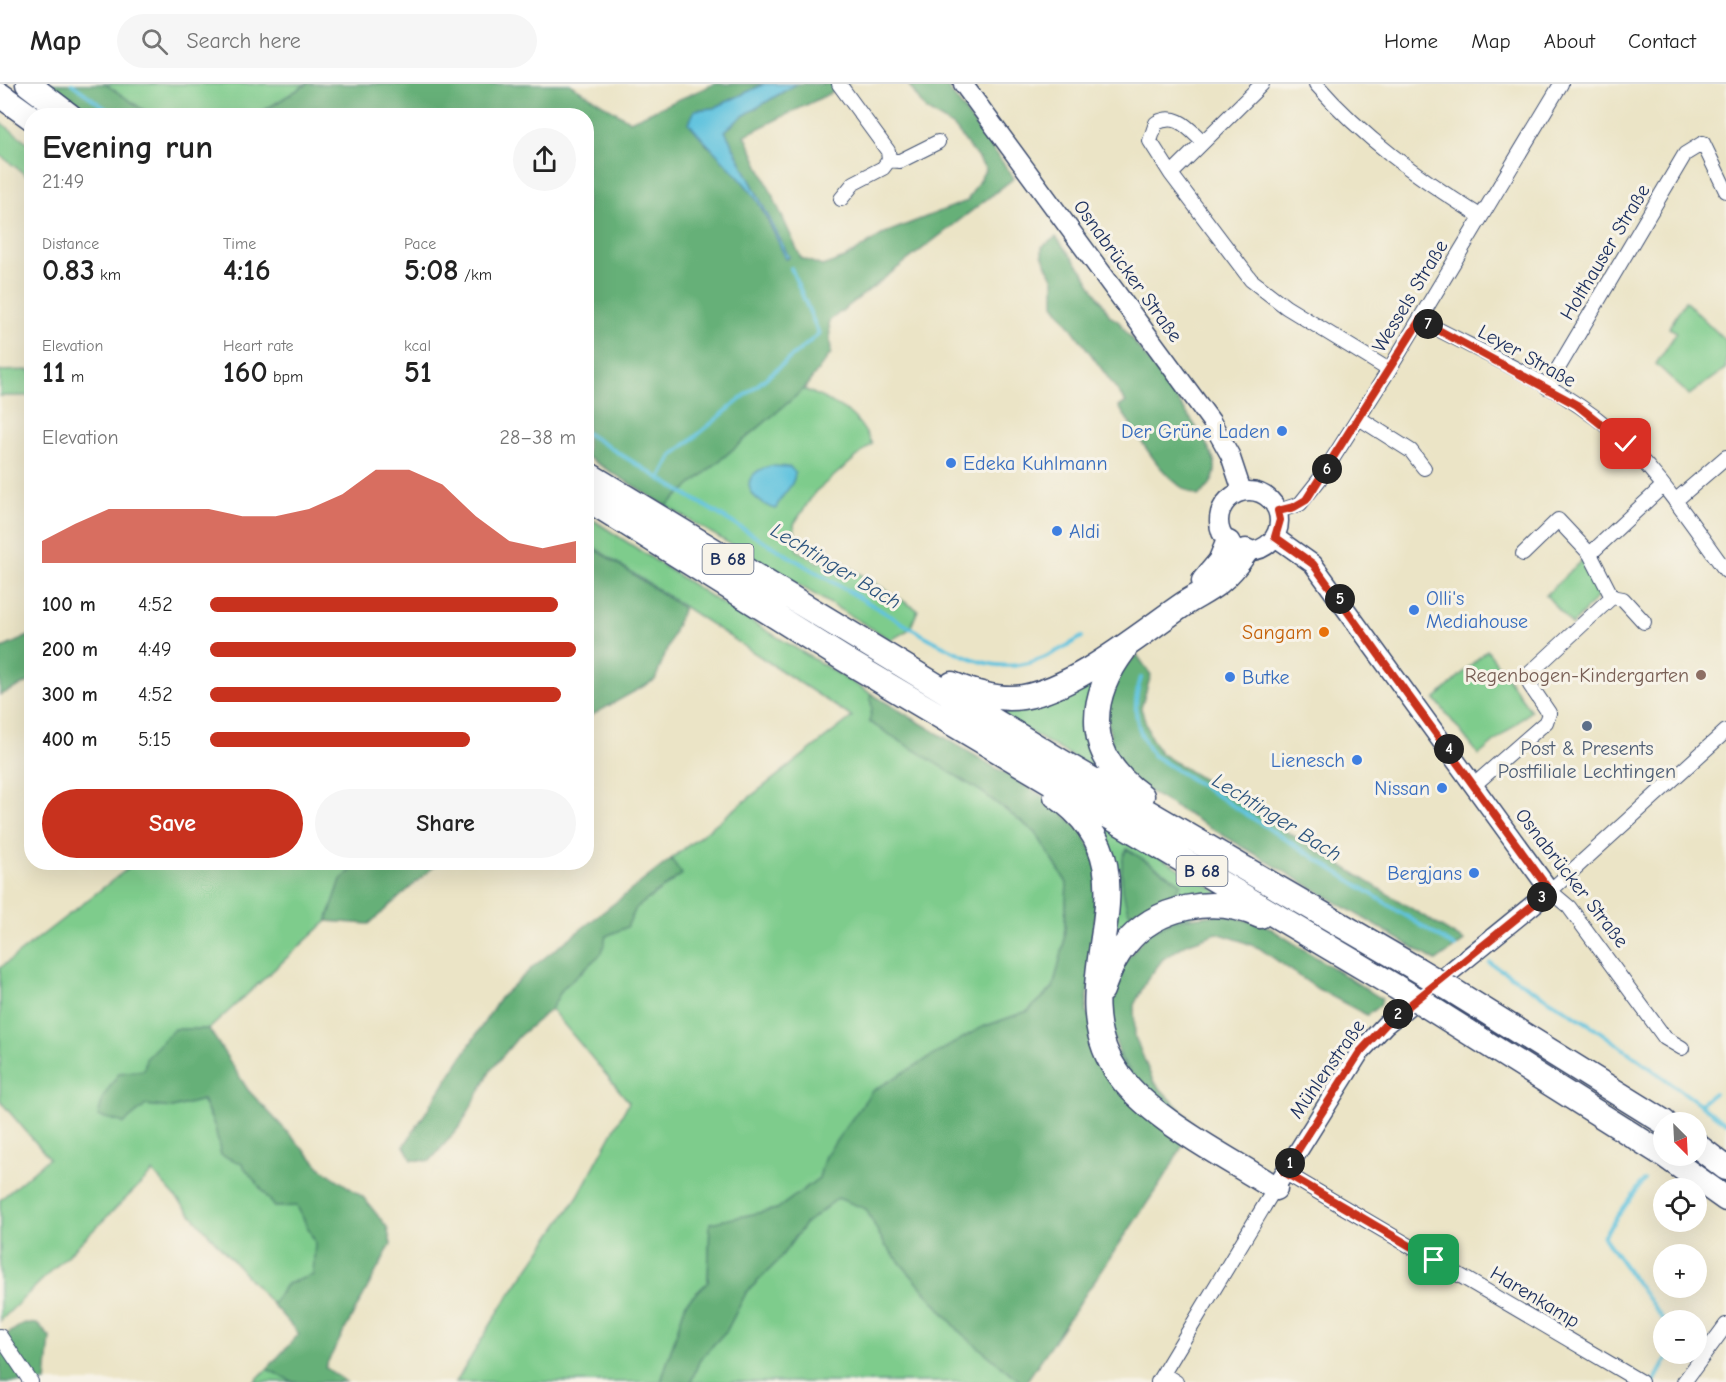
<!DOCTYPE html>
<meta charset="utf-8">
<style>
body{margin:0;font-family:"Comic Neue",sans-serif;background:#f6f6f6;color:#222;height:100vh;display:flex;flex-direction:column;font-size:22px;white-space:nowrap}
*{box-sizing:border-box;margin:0}
p{font-size:20px;color:#767676}
.icon{flex:none;width:33px;height:33px;fill:none;stroke:currentColor;stroke-width:2;stroke-linecap:round;stroke-linejoin:round}
.map{position:relative;flex:1;overflow:hidden}
.panel{position:absolute;left:24px;top:24px;width:570px;height:762px;display:flex;flex-direction:column;background:#fff;border-radius:24px;box-shadow:0 6px 24px #0002}
.panel>*{flex:none}
.needle{width:39px;rotate:156deg}
.controls{position:absolute;left:1653px;top:1028px;display:grid;gap:12px}
.controls a{display:grid;place-items:center;width:54px;height:54px;border-radius:50%;background:#fff;box-shadow:0 6px 24px #0002;font-size:30px}
.pin{position:absolute;display:grid;place-items:center;width:51px;height:51px;color:#fff;margin:-26px;border-radius:12px;box-shadow:0 3px 9px #0006}
.km{position:absolute;width:30px;height:30px;margin:-15px;border-radius:50%;background:#222;color:#fff;font-size:16px;line-height:30px;text-align:center}
.round{display:grid;place-items:center;flex:none;width:63px;height:63px;border-radius:32px;background:#f6f6f6}
.overview{display:flex;align-items:center;justify-content:space-between;height:102px;padding:0 18px}
h1{font-size:33px;font-weight:700;line-height:45px}
.stats{display:grid;grid-template-columns:repeat(3,1fr);gap:9px;height:102px;padding:6px 18px}
.stats div{display:grid;align-content:center}
.stats b{font-size:30px;font-weight:700}
.stats small{font-size:16px;font-weight:400}
.stats p{font-size:16px}
.chart{height:168px;padding:12px 18px}
.chart p{display:flex;justify-content:space-between}
.chart svg{width:100%;height:108px;margin-top:6px;fill:#c8321e;opacity:.7}
.button{display:flex;gap:12px;margin-top:auto;padding:12px 18px}
.button a{flex:1;height:69px;border-radius:36px;background:#c8321e;color:#fff;font-size:24px;font-weight:700;line-height:69px;text-align:center}
.button a+a{background:#f6f6f6;color:#222}
ul{padding:0 18px;list-style:none;font-size:20px}
li{display:grid;grid-template-columns:96px 72px 1fr;align-items:center;height:45px}
li i{height:15px;border-radius:8px;background:#c8321e}
header{display:flex;align-items:center;gap:36px;box-sizing:border-box;height:84px;padding:0 30px;background:#fff;border-bottom:2px solid #e0e0e0}
header strong{font-size:28px}
nav{display:flex;gap:33px;margin-inline-start:auto;font-size:21px}
.search{width:420px;height:54px;background:#f6f6f6;display:flex;align-items:center;gap:15px;box-sizing:border-box;padding:0 21px;border-radius:33px;color:#767676;font-size:22px}
.map>svg:first-child{display:block}
</style>
<header>
<strong>Map</strong>
<div class="search"><svg class="icon" aria-label="search" viewBox="0 0 24 24"><circle cx="10" cy="10" r="6"/><path d="M15 15l6 6"/></svg>Search here</div>
<nav><a>Home</a><a>Map</a><a>About</a><a>Contact</a></nav>
</header>
<div class="map">
<svg width="1726" height="1298" viewBox="0 0 1726 1298">
<rect width="100%" height="100%" fill="#f7f3e8"/>
<filter id="ink" filterUnits="userSpaceOnUse"><feTurbulence type="fractalNoise" baseFrequency=".0167" numOctaves="2"/><feDisplacementMap in="SourceGraphic" scale="12" xChannelSelector="R" yChannelSelector="G"/><feConvolveMatrix kernelMatrix="1 2 1 2 8 2 1 2 1" color-interpolation-filters="sRGB"/></filter>
<filter id="wash" filterUnits="userSpaceOnUse"><feTurbulence type="fractalNoise" baseFrequency=".008" numOctaves="4" result="noise"/><feDisplacementMap in="SourceGraphic" scale="24" xChannelSelector="R" yChannelSelector="G"/><feGaussianBlur stdDeviation="1.35" result="paint"/><feColorMatrix in="noise" values="0 0 0 0 0 0 0 0 0 0 0 0 0 0 0 0 0 1.4 0 .05"/><feComposite in="paint" operator="in"/></filter>
<g filter="url(#wash)">
<rect width="100%" height="100%" fill="#ebe4c6"/>
<!-- green -->
<path fill="#7ecc8c" stroke="#4c7e75" stroke-width="1.5" d="M105 0H307L255 32 151 31Z
M0 38 31 61V95L0 71Z
M1685 217 1726 257V284L1689 311 1656 280 1677 248 1669 244Z
M31 286V312H0V287Z
M804 305C839 322 854 324 872 360L815 408 794 440 797 466 817 478 836 475 918 526 910 545 891 556 666 422Z
M587 432 716 516 870 609 872 625 1036 749 1067 799 1064 860 1053 904 1028 927 980 944 825 1072 819 1094 777 1125 710 1139 708 1198 686 1219 661 1298H456L502 1222 578 1112 629 1018 551 925 563 904 582 888 606 852 627 843 636 824 681 791 671 775 852 633 587 459Z
M1583 475 1599 502V511L1572 541 1546 511Z
M1487 566 1531 627 1479 671 1435 615Z
M1101 586 1108 693 988 624Z
M1087 730 1229 814 1109 870Z
M135 779H359L341 796 327 837 209 945H174L144 986 124 1039 146 1021 172 1024 202 1016 215 1043 221 1071 241 1078 275 1123 297 1122 315 1158 314 1191 287 1200 272 1220 153 1088 0 1237V1116L49 1074 0 1017V884Z
M838 1114 866 1125 885 1161 961 1249 1021 1298H691L700 1275 727 1246 746 1209 777 1178 805 1140Z
M267 1285 291 1296 293 1298H254Z"/>
<!-- forest -->
<path fill="#66b078" stroke="#40706b" stroke-width="1.5" d="M37 0H105L151 31H79Z
M307 0H570L630 37 714 0H764L714 24 695 26 704 59 723 73 756 114 787 175 789 173 725 47 741 33 796 0H849L745 51 801 174 822 182 845 174 885 149 967 117 986 85 955 44 926 26 908 0H945L1014 94 829 237 831 269 804 305 666 422 587 373 586 32H255Z
M1056 153 1084 189 1110 232 1119 238C1137 263 1213 357 1215 381 1216 396 1208 404 1198 412 1162 399 1140 353 1119 323L1126 318 1054 220V196L1042 171V163Z
M586 459 683 524 655 596 587 634Z
M31 551V597L0 611V565Z
M1137 571 1151 591 1141 624 1150 652 1160 669 1464 857 1436 877 1138 701 1114 674 1105 620 1120 587Z
M870 609 1051 717 1084 750 1100 786 1086 928 1184 1059 1166 1091 1026 1298H1021L961 1249 885 1161 866 1125 838 1114 805 1140 777 1178 746 1209 727 1246 700 1275 691 1298H661L686 1219 708 1198 710 1139 777 1125 819 1094 825 1072 872 1007 980 944 1028 927 1053 904 1064 860 1067 799 1036 749 982 708 869 638 872 625Z
M1127 765 1181 799 1172 813 1145 822 1130 830C1123 817 1117 777 1127 765Z
M671 775 682 790 636 824 627 843 606 852 602 869 563 904 551 925 519 952 491 986 461 1041 430 1077 412 1076 404 1062 500 914 534 882Z
M359 779V778L438 779 369 840 327 837 341 796Z
M1223 830 1265 841 1382 915 1380 921 1367 931 1318 905 1259 864 1239 856 1217 849 1186 860 1163 875 1147 896 1134 921 1135 953 1153 997 1193 1039 1149 1011 1126 988 1108 937 1122 881 1147 850 1175 836Z
M174 945H209L248 1006 322 1085 363 1113 387 1143 391 1160 325 1283 346 1298H293L267 1285 299 1250 272 1220 287 1200 313 1191 315 1158 297 1122 275 1123 241 1079 221 1071 215 1043 203 1016 172 1024 146 1021 124 1039 98 1032 103 1013 119 989 144 986 146 974Z
M24 1239 37 1240 50 1253 46 1298H0L2 1254Z"/>
<!-- water -->
<path fill="#60c3de" stroke="#3e799e" stroke-width="1.5" d="M764 0H796L741 33 725 47 789 173 786 175C776 154 768 131 754 112 735 85 709 65 689 39L695 26 714 24Z
M770 382 790 383 795 389C794 404 780 410 776 425 749 417 735 392 770 382Z"/>
<g fill="none" stroke-linecap="round" stroke-linejoin="round">
<!-- stream -->
<path stroke="#60c3de" stroke-width="4" d="M72 0 116 32
M586 349C679 407 772 463 867 518 901 538 959 576 997 581 1029 586 1056 568 1082 553
M660 395 672 372 819 250 791 184
M1141 594C1131 623 1136 647 1153 671L1455 863
M1490 879 1595 944 1726 1039
M1700 1020 1714 1009
M1644 1096 1603 1152 1664 1237
M1654 1298 1670 1269"/>
</g>
</g>
<g filter="url(#ink)">
<g fill="none" stroke-linecap="round" stroke-linejoin="round">
<!-- street casing -->
<g stroke="#3a4a6e" stroke-width="16">
<path id="street" d="M839 0 888 67 889 76 883 84 854 99 841 115
M1316 0C1363 54 1419 94 1480 132
M1203 58C1188 44 1177 28 1156 39L1150 57 1171 90 1251 196 1286 223 1389 286
M889 76 900 77 938 58
M1171 90 1262 0
M1420 236C1482 269 1557 300 1610 345 1656 384 1690 438 1726 487
M1547 303 1685 70 1703 59 1726 107
M1359 334 1411 367 1424 384
M1675 417 1726 373
M1278 427 1300 420 1319 396 1389 286 1561 0
M1523 470 1558 436 1590 470
M1612 513 1623 515 1644 538
M1474 701 1546 638 1549 629 1530 601 1529 590 1612 513 1590 470 1663 402
M1682 964 1665 954 1569 823 1550 807 1726 647
M1284 1088 1641 1298
M0 1252 31 1298
M1163 1290 1176 1298
M1158 1298 1275 1104
M1684 1298 1726 1241"/>
</g>
<!-- secondary casing -->
<g stroke="#3a4a6e" stroke-width="21">
<path id="secondary" d="M963 0 1211 337 1230 371 1242 407
M1219 437a30 30 0 1 1 60 0a30 30 0 1 1-60 0Z
M1275 1104 1360 968 1385 941 1550 807 1313 480 1275 453"/>
</g>
<!-- highway casing -->
<g stroke="#3a4a6e" stroke-width="27">
<path id="highway" d="M28 0 70 32
M0 11 32 34
M586 389 1062 678 1415 884
M586 414 844 575 1396 903
M1204 497 1220 478 1228 459
M1124 566C1085 618 1086 673 1142 712
M952 600C974 609 999 617 1023 613 1076 604 1140 550 1184 520 1196 512 1208 507 1219 498 1230 489 1238 479 1246 467
M1056 712C1166 788 1056 893 1115 985 1145 1033 1227 1073 1275 1104
M1102 906C1108 890 1114 874 1125 861 1156 821 1216 811 1260 832
M1455 908 1664 1038
M1424 920 1664 1071
M1696 1061 1726 1084
M1664 1071 1726 1115"/>
</g>
<!-- street -->
<use href="#street" stroke="#fff" stroke-width="14"/>
<!-- secondary -->
<use href="#secondary" stroke="#fff" stroke-width="18"/>
<!-- highway -->
<use href="#highway" stroke="#fff" stroke-width="24"/>
<!-- highway-bridge casing -->
<g stroke="#3a4a6e" stroke-width="27" stroke-linecap="butt">
<path id="highway-bridge" d="M1415 884 1455 908
M1396 903 1424 920"/>
</g>
<!-- highway-bridge -->
<use href="#highway-bridge" stroke="#fff" stroke-width="24"/>
</g>
</g>
<g fill="none" stroke-linecap="round" stroke-linejoin="round" filter="url(#ink)">
<!-- route casing -->
<g stroke="#fff" stroke-width="12">
<path id="route" d="M1434 1176 1284 1088 1360 968 1385 941 1550 807 1313 480 1275 453 1280 436 1278 427 1294 423 1306 416 1420 236 1577 321 1626 360"/>
</g>
<!-- route -->
<use href="#route" stroke="#c8321e" stroke-width="8"/>
</g>
<!-- markers -->
<g fill="#3f7fe0" stroke="#f7f3e8" stroke-width="2">
<circle cx="1282" cy="347" r="6"/>
<circle cx="951" cy="379" r="6"/>
<circle cx="1057" cy="447" r="6"/>
<circle cx="1414" cy="526" r="6"/>
<circle cx="1230" cy="593" r="6"/>
<circle cx="1357" cy="676" r="6"/>
<circle cx="1442" cy="704" r="6"/>
<circle cx="1474" cy="789" r="6"/>
</g>
<circle fill="#e8710a" stroke="#f7f3e8" stroke-width="2" cx="1324" cy="548" r="6"/>
<circle fill="#8d6e63" stroke="#f7f3e8" stroke-width="2" cx="1701" cy="591" r="6"/>
<circle fill="#5c6f8a" stroke="#f7f3e8" stroke-width="2" cx="1587" cy="642" r="6"/>
<g text-anchor="middle" dominant-baseline="central" stroke-width="6" stroke-linejoin="round" paint-order="stroke">
<!-- shield labels -->
<g fill="#f7f3e8" stroke="#5d6a87" stroke-width="1.5">
<rect x="702.5" y="460" width="51" height="30" rx="4.5"/>
<rect x="1176.5" y="772" width="51" height="30" rx="4.5"/>
</g>
<g font-size="18" font-weight="bold" fill="#1b2f5e">
<text x="728" y="475">B 68</text>
<text x="1202" y="787">B 68</text>
</g>
<!-- street labels -->
<g font-size="20" fill="#1b2f5e" stroke="#f7f3e8">
<text transform="translate(1605 168) rotate(-59)">Holthauser Straße</text>
<text transform="translate(1128 187) rotate(54)">Osnabrücker Straße</text>
<text transform="translate(1410 212) rotate(-59)">Wessels Straße</text>
<text transform="translate(1527 272) rotate(29)">Leyer Straße</text>
<text transform="translate(1572 794) rotate(52)">Osnabrücker Straße</text>
<text transform="translate(1327 985) rotate(-55)">Mühlenstraße</text>
<text transform="translate(1535 1213) rotate(31)">Harenkamp</text>
</g>
<!-- shop labels -->
<g font-size="20" fill="#366cbe" stroke="#f7f3e8" text-anchor="end">
<text x="1270" y="347">Der Grüne Laden</text>
<text x="963" y="379" text-anchor="start">Edeka Kuhlmann</text>
<text x="1069" y="447" text-anchor="start">Aldi</text>
<text x="1426" y="514" text-anchor="start">Olli's<tspan x="1426" dy="23">Mediahouse</tspan></text>
<text x="1242" y="593" text-anchor="start">Butke</text>
<text x="1345" y="676">Lienesch</text>
<text x="1430" y="704">Nissan</text>
<text x="1462" y="789">Bergjans</text>
</g>
<!-- food labels -->
<g font-size="20" fill="#c56008" stroke="#f7f3e8" text-anchor="end">
<text x="1312" y="548">Sangam</text>
</g>
<!-- education labels -->
<g font-size="20" fill="#785e54" stroke="#f7f3e8" text-anchor="end">
<text x="1689" y="591">Regenbogen-Kindergarten</text>
</g>
<!-- service labels -->
<g font-size="20" fill="#4e5e75" stroke="#f7f3e8">
<text x="1587" y="664">Post &amp; Presents<tspan x="1587" dy="23">Postfiliale Lechtingen</tspan></text>
</g>
<!-- water labels -->
<g font-size="21" font-style="italic" fill="#2c547e" stroke="#f7f3e8">
<text transform="translate(836 482) rotate(31)">Lechtinger Bach</text>
<text transform="translate(1277 733) rotate(32)">Lechtinger Bach</text>
</g>
</g>
</svg>
<div class="controls">
<a><svg class="needle" viewBox="-14 -14 28 28"><path d="M0-13l5 13h-10z" fill="#e53935"/><path d="M0 13l5-13h-10z" fill="#767676"/></svg></a>
<a><svg class="icon" aria-label="locate" viewBox="0 0 24 24"><circle cx="12" cy="12" r="6"/><path d="M12 2v4M12 18v4M2 12h4M18 12h4"/></svg></a>
<a>+</a>
<a>−</a>
</div>
<div class="pin" style="left:1434px;top:1176px;background:#1e9e55"><svg class="icon" aria-label="arrive" viewBox="0 0 24 24"><path d="M6 21V4h12l-3 4 3 4H6"/></svg></div>
<div class="pin" style="left:1626px;top:360px;background:#d93025"><svg class="icon" aria-label="check" viewBox="0 0 24 24"><path d="M5 12l5 5 9-10"/></svg></div>
<b class="km" style="left:1290px;top:1079px">1</b>
<b class="km" style="left:1398px;top:930px">2</b>
<b class="km" style="left:1542px;top:813px">3</b>
<b class="km" style="left:1449px;top:665px">4</b>
<b class="km" style="left:1340px;top:515px">5</b>
<b class="km" style="left:1327px;top:385px">6</b>
<b class="km" style="left:1428px;top:240px">7</b>
<section class="panel">
<div class="overview"><div><h1>Evening run</h1><p>21:49</p></div><a class="round"><svg class="icon" aria-label="share" viewBox="0 0 24 24"><path d="M12 15V3M7 8l5-5 5 5M5 13v7h14v-7"/></svg></a></div>
<div class="stats">
<div><p>Distance</p><b>0.83<small> km</small></b></div>
<div><p>Time</p><b>4:16</b></div>
<div><p>Pace</p><b>5:08<small> /km</small></b></div>
</div>
<div class="stats">
<div><p>Elevation</p><b>11<small> m</small></b></div>
<div><p>Heart rate</p><b>160<small> bpm</small></b></div>
<div><p>kcal</p><b>51</b></div>
</div>
<div class="chart"><p><span>Elevation</span>28–38 m</p>
<svg viewBox="0 0 160 44" preserveAspectRatio="none"><path d="M0 44V35L10 28L20 22L30 22L40 22L50 22L60 25L70 25L80 22L90 16L100 6L110 6L120 12L130 25L140 35L150 38L160 35V44z"/></svg>
</div>
<ul>
<li><b>100 m</b>4:52<i style="width:95%"></i></li>
<li><b>200 m</b>4:49<i style="width:100%"></i></li>
<li><b>300 m</b>4:52<i style="width:96%"></i></li>
<li><b>400 m</b>5:15<i style="width:71%"></i></li>
</ul>
<div class="button"><a>Save</a><a>Share</a></div>
</section>
</div>
